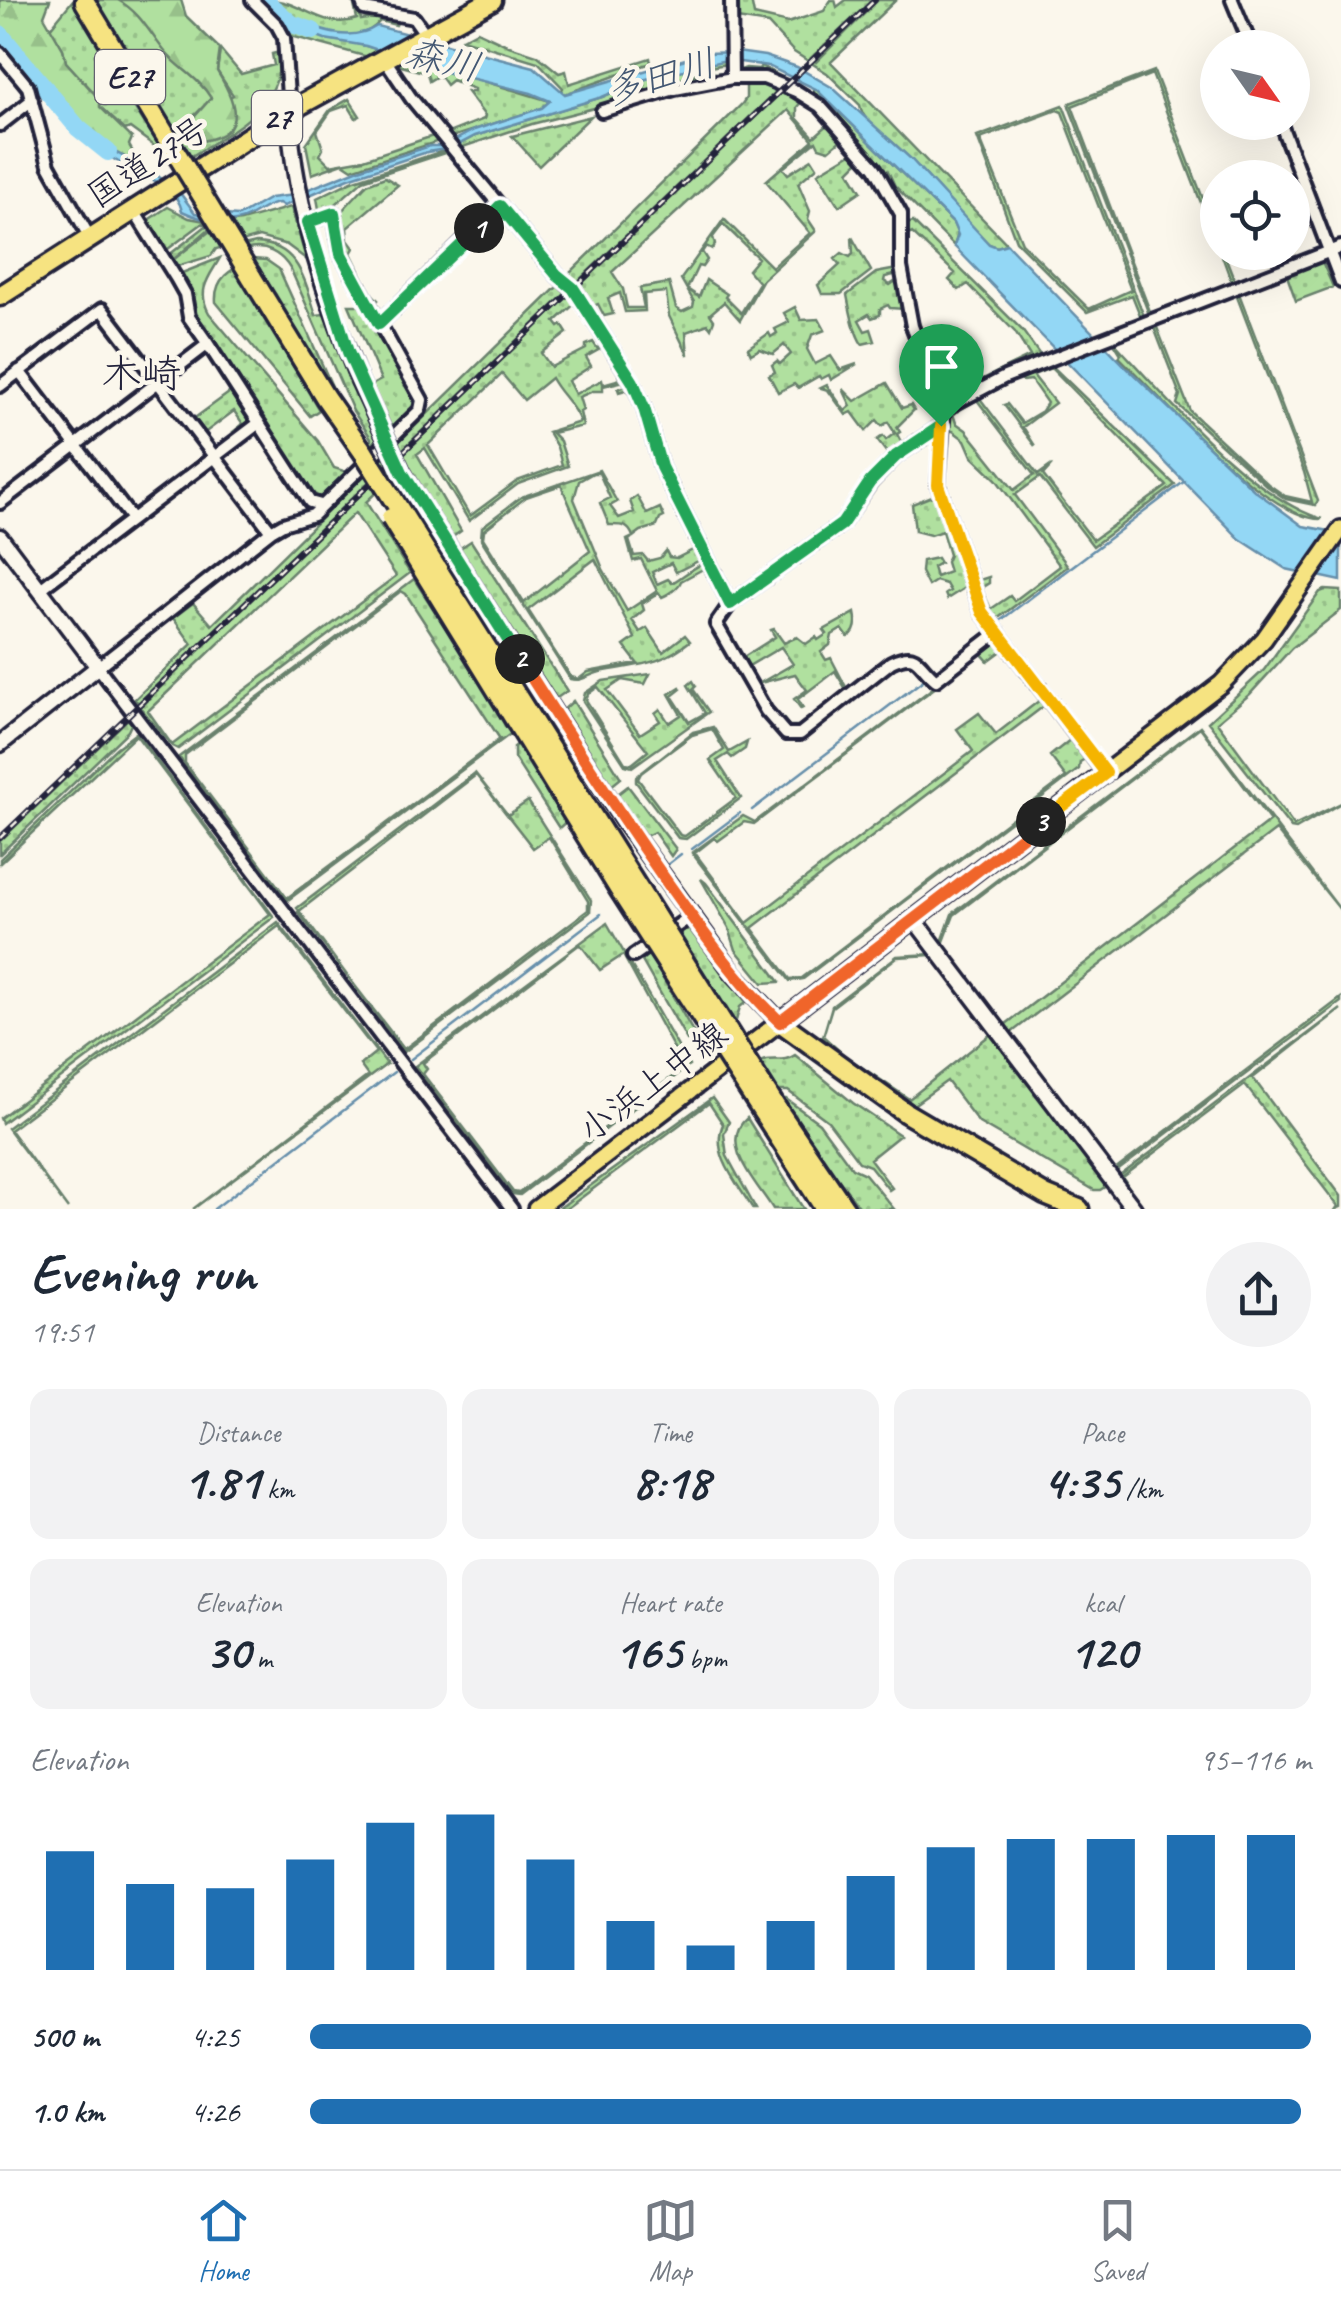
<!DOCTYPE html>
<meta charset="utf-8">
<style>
body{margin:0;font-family:Caveat,"Klee One",sans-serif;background:#f2f2f3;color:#1f2937;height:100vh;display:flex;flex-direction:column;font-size:38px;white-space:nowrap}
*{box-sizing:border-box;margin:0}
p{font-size:32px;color:#747a83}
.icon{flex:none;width:55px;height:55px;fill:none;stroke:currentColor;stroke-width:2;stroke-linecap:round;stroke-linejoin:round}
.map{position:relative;height:1209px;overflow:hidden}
.panel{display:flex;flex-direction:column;background:#fff;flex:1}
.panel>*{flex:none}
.needle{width:65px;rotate:124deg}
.controls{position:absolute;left:1200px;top:30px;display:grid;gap:20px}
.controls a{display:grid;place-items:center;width:110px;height:110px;border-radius:50%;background:#fff;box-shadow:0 10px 40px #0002;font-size:50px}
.pin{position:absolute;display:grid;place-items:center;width:85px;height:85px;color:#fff;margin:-102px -42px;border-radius:50% 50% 50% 0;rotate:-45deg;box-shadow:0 0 10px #0007}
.pin .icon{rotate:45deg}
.km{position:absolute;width:50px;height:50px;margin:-25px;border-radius:50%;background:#222;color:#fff;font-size:28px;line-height:50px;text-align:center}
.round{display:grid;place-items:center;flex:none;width:105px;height:105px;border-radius:52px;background:#f2f2f3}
.overview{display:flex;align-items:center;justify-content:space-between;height:170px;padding:0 30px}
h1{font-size:55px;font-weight:800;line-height:75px}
.metrics{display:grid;grid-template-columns:repeat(3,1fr);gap:15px;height:170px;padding:10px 30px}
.metrics div{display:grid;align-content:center;border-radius:20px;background:#f2f2f3;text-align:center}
.metrics b{font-size:50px;font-weight:800}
.metrics small{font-size:28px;font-weight:400}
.metrics p{font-size:28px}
.chart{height:280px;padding:20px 30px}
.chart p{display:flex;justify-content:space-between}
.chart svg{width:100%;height:180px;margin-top:10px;stroke:#1f6fb2;stroke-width:6}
ul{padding:0 30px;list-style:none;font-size:32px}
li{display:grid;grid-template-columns:160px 120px 1fr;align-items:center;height:75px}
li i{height:25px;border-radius:12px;background:#1f6fb2}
.tab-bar{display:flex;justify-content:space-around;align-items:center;height:140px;border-top:2px solid #e0e1e3;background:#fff;font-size:28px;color:#747a83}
.tab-bar a{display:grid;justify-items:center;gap:5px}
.tab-bar .selected{color:#1f6fb2}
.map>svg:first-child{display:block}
</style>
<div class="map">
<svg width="1341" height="1209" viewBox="0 0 1341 1209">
<defs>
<pattern id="grass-dots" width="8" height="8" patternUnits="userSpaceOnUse" patternTransform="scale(2.5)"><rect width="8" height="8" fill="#b0e09f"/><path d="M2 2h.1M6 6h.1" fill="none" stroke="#97c08a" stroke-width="1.8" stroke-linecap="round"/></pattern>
<pattern id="forest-firs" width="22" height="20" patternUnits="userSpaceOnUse" patternTransform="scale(2.5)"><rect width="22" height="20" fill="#b0e09f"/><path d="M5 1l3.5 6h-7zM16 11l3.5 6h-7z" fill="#97c08a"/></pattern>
</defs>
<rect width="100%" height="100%" fill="#fbf7ec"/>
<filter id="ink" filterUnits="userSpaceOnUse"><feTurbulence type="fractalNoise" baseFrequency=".01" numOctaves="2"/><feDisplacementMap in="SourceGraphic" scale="20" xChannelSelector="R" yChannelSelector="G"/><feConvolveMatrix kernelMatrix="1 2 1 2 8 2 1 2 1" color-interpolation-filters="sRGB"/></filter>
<g filter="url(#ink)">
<!-- grass -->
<path fill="url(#grass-dots)" stroke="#69816d" stroke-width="2.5" fill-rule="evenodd" d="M73 0H89L78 7 116 79 164 153 130 128 125 130 100 107V99L66 62 63 49 50 28Z
M95 0C102 0 112 0 119 0 141 7 153 38 167 53 182 70 200 79 212 98L189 121 233 95 217 71 220 49 241 74 274 65 272 54 279 52C285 108 230 131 189 158Z
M257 0 279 20 303 32 366 46 550 101 542 108 352 169 343 163 312 174 306 144 330 110 349 99 360 116 356 118 348 105 331 111 317 131 323 149 320 155 330 165 364 159 439 134 441 136 484 119 485 116 467 92H474V89L452 80 446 85 439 75 429 81 427 73 287 35Z
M269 0C301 0 323 31 357 19L353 0H356L361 20 380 17 398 21 396 25 380 21C356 53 291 24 269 0Z
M736 0H751L754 15 788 23 824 11 831 0H835L837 7 846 0H872L811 58 816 62 878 0H896L831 62 1007 244 997 247 989 244C954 211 927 172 890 140 878 129 863 122 860 105L827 73 794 52 768 24 737 19Z
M477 31 509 46 537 55 559 73 566 71 569 84 650 58 651 63 565 94 560 93 563 88 538 62 462 39Z
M711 61H742L710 67 672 83 712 70 713 73 726 72 722 75 532 124 363 180 328 211 319 209 317 198 352 181 452 148 475 136 602 97 642 80Z
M761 66 812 93 816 89 953 223 958 234 954 246 895 186 888 171 885 178 828 110 763 73 738 71 746 68 759 69Z
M1154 71 1217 235V245L1152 74 1072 106 1151 314 1232 283 1221 253H1224L1236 284 1150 317 1069 106 1070 103Z
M746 82H763L780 88 574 285 565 278 742 104 746 98Z
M784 90 803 100 797 107V118L814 137 830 123 841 140 829 150 819 147 816 141 783 168 788 174 812 159 817 167 798 183 810 211 808 219 816 231 763 279 740 320 724 302 710 314 714 320 711 328 708 324 686 332 688 355 669 316 666 292 644 294 645 311 625 312 620 293 608 298 613 314 604 316 598 304 588 308 577 288ZM788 110 813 140 766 181 810 233 772 267 724 219 681 279 694 302 693 307 682 312 676 308 669 283 640 288 644 308H627L623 289 612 272ZM723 224 758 258 748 270 759 283 741 313 725 297 727 294 706 280 699 297 687 289 698 266 702 267 707 260 702 252 706 246 712 249 715 245 713 237Z
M1063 105 1145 319 1142 320 1132 295 1087 312 1016 241 977 137ZM1057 110 1062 112 1131 290 1089 309 1022 243 980 139Z
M591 116 539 166 512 136Z
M853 152 859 161 849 171 861 191 839 206 818 173Z
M385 177 398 185 347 228 348 240 354 248 351 253 370 292 378 300 373 305 341 241 339 214 367 184Z
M168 207 189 218 216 223 173 260 219 224 241 221 291 207 306 259 287 245 259 237 216 249 211 256 174 267 169 255 206 226 203 223 164 252 145 222Z
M913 222 1022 330 1042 358 946 400 914 319 918 320 948 396 1030 356 1015 332 968 284 959 290 949 280 955 273 912 233 907 236V224Z
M852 237 871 271 841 294H822L818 285 840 265 835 259 842 253 850 257 853 254Z
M256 243C299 244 305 282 316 315L324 314 378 437 371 447V438L353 411 291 270C281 253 265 244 245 250L243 246Z
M220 258C210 276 196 289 209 313L318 441 334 468 347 472 320 498 311 497 213 347 216 343 192 316 190 292 182 273Z
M252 259 266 260 279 269 335 393 257 268 241 278 319 410 310 416 216 302C214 277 232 269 252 259Z
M1321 259 1333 287 1296 301 1286 273Z
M897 269 898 274 885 277 884 281 890 285 899 279 904 309 890 308 888 305 880 309V315L872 318 869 314 859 320 865 331 871 329 875 341 862 344C854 333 850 310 847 295L876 273Z
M561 283 569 290 138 703 135 699 192 644 173 618 193 603 212 625Z
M1238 291 1318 501 1315 505 1286 499 1267 486 1177 404 1180 395 1153 325ZM1236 294 1304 472 1312 502 1285 496 1268 484 1190 411 1156 325Z
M571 293 578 301 555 322 559 327 562 325 567 333 541 353 551 367 586 349V345L593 342 597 348 603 345 602 342 632 388 619 392 618 389 626 386 624 381 603 386V391H593L579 397 583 410 580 412 583 426 552 433 560 441 568 466 518 484 469 521 425 448 417 454 461 531 450 539 406 463 396 474 440 547 431 554 386 483 366 502 410 573 178 749 172 746 140 707ZM604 347 624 378 603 384 602 380 575 394 568 381 591 366 586 357ZM502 374 524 400 551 378C560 395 573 403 580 422L548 432 557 447 562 465 517 481 470 516 428 445ZM355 513 396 576 172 745 148 711Z
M349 305H358L365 311 408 384 414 400 412 410 392 430 368 387 381 380Z
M795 307 801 320 819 319 825 330 812 335 807 349 815 364 831 356 840 370 857 364 831 380 829 375 821 379 819 376 798 388 794 384 778 392 769 375 775 372 772 365 777 361 780 364 791 354 784 345 773 354 760 349 751 354 748 348 769 333 771 337 777 333 775 329 789 322 784 313Z
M1113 341C1164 396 1250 497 1322 519 1270 521 1169 406 1127 365L1119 357 1121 354Z
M1051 365 1175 485 1093 546 1040 477 1015 495 1068 566 997 619 982 601 976 581 989 577V583L981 588 991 609 1010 596 1014 601 1060 566 996 479 972 456 965 440 953 431H945L944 420 950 412 979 397 1038 475 1052 465 1043 475 1093 540 1167 486 1051 368 1033 375 1055 403 1023 427 1035 446 1004 405 1007 404 1022 423 1042 411 1047 403 1031 380 1023 381 1019 377ZM977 400 1034 475 1014 490 966 430 956 423 953 414Z
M887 383 902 408 911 405 914 410 897 427 900 432 897 434 903 446 890 457 877 440 883 436 886 440 895 433 888 422 882 426 877 420 866 431 852 412 846 415 828 390 821 388 827 385 845 411 851 406 843 389 855 401Z
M233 390 254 421 236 436 233 432 243 424 234 411 203 434 192 420Z
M599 470 617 502 610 506 619 518 634 512 630 501 637 496 647 514 660 508 664 517 660 519 657 526 641 531 629 540 634 556 643 555 648 561 660 558 666 551 669 557 677 558 697 548 702 559 676 572 671 563 652 572 657 584 668 579 672 583C681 578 691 569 702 564L713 581 703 569 681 581C679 588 667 595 662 597L659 593 642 604 644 610 632 620 640 632 647 628 663 652 685 635 690 641C658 667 638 664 600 672 588 675 583 682 570 679L481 539 482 527 521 497ZM593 473H599L610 498 600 503 609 525C621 525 629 524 633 537L627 540 633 561 641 559 657 591 627 611 603 569 574 499 579 481ZM561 485 590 551 524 603 483 538 484 530 526 497ZM595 559 635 638 624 646 637 663 588 672 579 679 571 677 528 610Z
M937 494 969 585 947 599 945 594 950 591 946 584 936 581 928 586 921 572 922 561 937 558 940 563 933 567 936 577 949 572 946 562 949 555 942 531 930 535 915 531 912 504Z
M471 541 567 691 554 700 457 550Z
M447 557 543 707 532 715 437 564Z
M414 579 513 732 288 900 179 757ZM401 591 406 594 500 739 287 898 185 763V755Z
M1325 590 1341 591V610L1292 648 1250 694 1217 722 1294 826 1341 803 1296 829 1291 828 1208 722 1264 670 1320 592Z
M855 613C857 622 857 632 848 637L842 629 832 635 830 645 821 652 826 660 831 658 848 691 798 730H788L779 721 783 718 789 726H798L846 689 835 671 798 699 803 708 801 709 794 699 807 690 795 674 760 683 793 664 781 647 747 667 742 658 775 637 771 630 774 629 784 643 797 637 806 644 816 637 818 640 827 634 824 630Z
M991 644 1001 645 1082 751 1085 759 1080 762 1079 769 803 979 790 981 692 853 743 816 755 822ZM1003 650 1040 700 996 734 979 713 957 729 973 751 747 923 695 853 714 838 718 841 744 822 754 824 981 653 988 661ZM1044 706 1071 739 1050 756 1066 777 802 978 790 979 752 928Z
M650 674 645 684 622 680 607 690 640 734 660 721 655 713 660 709 669 723 681 715 669 694 680 687 681 689 672 696 689 722 705 713 688 685 693 681 696 686 693 689 709 712 632 767 625 765 583 701 585 693 603 681ZM598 687 648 751 632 764 625 763 586 700 588 694Z
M573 701 621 778 610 787 561 712Z
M131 716 133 720 128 731 0 854V841Z
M1200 726 1341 911 1276 830 1011 1033 1115 1170 1341 998V1002L1116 1172 941 945 952 914ZM1200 727 1270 821 1006 1024 1003 1023 943 944 954 915Z
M713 727 729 752 747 742 745 749 732 758 728 754 717 761 741 798 686 839 678 838 636 782V777L693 732ZM712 729 724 750 710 760 736 798 685 836 680 835 638 779 641 773 692 735Z
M136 733 274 917 2 1123 0 1118 270 914 136 735 0 863V859L116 748Z
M519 743 568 820 559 828 514 758V747Z
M475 773 508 815 528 801 591 900 590 912 404 1052 297 908ZM476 775 533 848 549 837 588 901V910L404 1049 298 912Z
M628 786 676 849 671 856 654 832 642 838 615 796Z
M701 879 706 883 780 982 763 983 736 950 729 928Z
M278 922 387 1064 193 1209 368 1076 360 1065 376 1052 279 926 10 1130 68 1209 7 1128Z
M607 923 689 1066 520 1195 513 1194 415 1066ZM580 944 600 970 623 955 680 1060 676 1064 680 1071 519 1193 513 1192 423 1074 427 1069 423 1063Z
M680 929 690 930 746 1002 740 1007 733 1031 672 934Z
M648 952 706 1055 699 1061 642 961Z
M933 954 1108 1185 1100 1190H1094L979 1123 947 1081 912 1106 845 1060 822 1040 832 1006 897 956ZM932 955 991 1034 909 1099 844 1055 823 1036 832 1007 897 957Z
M1341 1009 1253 1078 1341 1196V1207L1336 1209 1338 1206 1245 1085 1123 1177 1141 1209 1123 1186 1121 1175Z
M795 1055 853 1103 900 1135 870 1159 892 1188 889 1190 870 1166 859 1162 828 1121 788 1091H773L755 1065C767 1055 783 1064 795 1055Z
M712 1098 729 1122 724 1134 727 1156 756 1209H753C738 1184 710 1154 723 1124L709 1103 566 1209H558Z
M777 1099H786L819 1123 852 1168 865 1174 894 1209H861Z
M747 1118 801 1205 804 1209H773C758 1184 717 1144 747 1118Z"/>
<!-- forest -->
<path fill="url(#forest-firs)" stroke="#69816d" stroke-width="2.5" d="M0 0H50L44 16 63 49 66 62 100 100V107L132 138 129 145 134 154 130 159 104 149 90 138 12 47 0 32Z
M118 0H181L186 16 220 49 217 71C239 106 247 137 194 142L182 131 211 98C199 78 181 70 166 53 150 34 141 13 118 0Z"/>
<!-- water -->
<path fill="#93d7f5" stroke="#668fab" stroke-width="2.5" d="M293 20C321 31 351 43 377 26L534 67 565 94 706 53 737 52 765 56 797 67 833 88 911 159 989 244 997 247 1007 244 1126 367 1254 490 1303 526 1341 533V581L1286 569 1240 539 954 246 958 235 953 223 816 89 768 66 726 60 642 80 602 97 475 136 452 148 427 152 349 178 284 206 279 203C265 205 260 211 248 217 228 227 201 220 182 211 176 185 147 178 127 167 112 159 99 149 85 140L90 138 158 176 180 193 195 213 239 216 270 198 294 195 359 169 430 146H444L474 130 542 108 550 101 531 93 441 71 366 46 325 39 290 26Z"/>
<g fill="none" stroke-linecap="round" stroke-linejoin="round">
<!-- stream -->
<path stroke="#668fab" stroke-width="2.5" d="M996 624 1185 481
M933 673 990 629
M752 810 926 678
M692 849 740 813
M663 868 681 854
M411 1059 601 914
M214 1209 394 1072"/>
<!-- river -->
<path stroke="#93d7f5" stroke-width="18" d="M264 0 292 24 313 31
M0 34 78 128 108 152"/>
<!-- street casing -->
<g stroke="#22223b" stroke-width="18">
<path id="street" d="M252 0 277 25 284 38 289 111
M361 0 364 9 414 18 426 35
M731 0 732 78H764L796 91 820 106 875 168 901 214V267L912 326 944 409 938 485 982 612 1105 773
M1232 0 1252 48
M0 53 28 87 49 165 90 238
M384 58 411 98 557 275 576 292 633 383 644 408 661 467 730 604 716 624 766 711 786 734H800L891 662C918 649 916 663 936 680L998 632
M602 111 675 89 732 78
M1280 122 1341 282
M0 125 32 100
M134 211 176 278 185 294 189 317 208 344
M308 222 334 213 341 254 422 400 420 410 313 515 283 524 271 531 98 667 512 1209
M379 324 500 206
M19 371 132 519
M0 386 102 309 271 531
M944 409 1005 377 1341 247
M0 503 208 344 310 502 321 505
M39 590 259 423
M730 604 842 524 871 482 896 456 941 426
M633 956 690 917"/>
</g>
<!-- secondary casing -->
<g stroke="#22223b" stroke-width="21">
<path id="secondary" d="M289 111C292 199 326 299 359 380
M0 537 98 667 0 744
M671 887 734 974 780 1022
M914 919 1134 1209"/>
</g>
<!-- primary casing -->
<g stroke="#22223b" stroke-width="22">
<path id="primary" d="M536 1209 1221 684 1264 639 1341 529"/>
</g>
<!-- highway casing -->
<g stroke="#22223b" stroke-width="25">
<path id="highway" d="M85 2 175 151
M251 276 325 397 364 453
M0 296 289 111 492 0
M780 1022 906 1113 1045 1195 1079 1209
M773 1103 845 1209
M762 1111 825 1209"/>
</g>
<!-- street -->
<use href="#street" stroke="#fbf7ec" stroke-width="10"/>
<!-- secondary -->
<use href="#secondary" stroke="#fbf7ec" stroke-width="14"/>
<!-- primary -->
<use href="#primary" stroke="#f6e381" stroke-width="15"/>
<!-- highway -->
<use href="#highway" stroke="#f6e381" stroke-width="18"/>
<!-- rail casing -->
<g stroke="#22223b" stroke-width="6">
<path id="rail" d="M0 838 875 0"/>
</g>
<!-- rail -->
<use href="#rail" stroke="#fbf7ec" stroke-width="2.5" stroke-dasharray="8" stroke-linecap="butt"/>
<!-- secondary-bridge casing -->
<g stroke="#22223b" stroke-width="21" stroke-linecap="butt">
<path id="secondary-bridge" d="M359 380 402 472 422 506 624 822 671 887"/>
</g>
<!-- highway-bridge casing -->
<g stroke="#22223b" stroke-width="25" stroke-linecap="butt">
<path id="highway-bridge" d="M175 151 251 276
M364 453 773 1103
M391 518 619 889 762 1111"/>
</g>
<!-- secondary-bridge -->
<use href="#secondary-bridge" stroke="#fbf7ec" stroke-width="14"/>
<!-- highway-bridge -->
<use href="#highway-bridge" stroke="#f6e381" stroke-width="18"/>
</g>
</g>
<g fill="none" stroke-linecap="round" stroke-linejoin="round" filter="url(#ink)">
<!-- split-1 casing -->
<g stroke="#fff" stroke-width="20">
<path id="split-1" d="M479 228 500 206 557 275 573 288 633 382 644 408 661 467 730 604 842 524 870 482 896 456 941 426"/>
</g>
<!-- split-2 casing -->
<g stroke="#fff" stroke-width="20">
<path id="split-2" d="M479 228 379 324 341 254 334 213 308 222 348 352 402 472 520 659"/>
</g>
<!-- split-3 casing -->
<g stroke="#fff" stroke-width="20">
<path id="split-3" d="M520 659C568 735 617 811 669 885 703 933 737 981 780 1022L1041 822"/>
</g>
<!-- split-4 casing -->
<g stroke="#fff" stroke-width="20">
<path id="split-4" d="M941 426 938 485 982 612 1106 773 1041 822"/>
</g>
<!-- split-1 -->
<use href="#split-1" stroke="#22a559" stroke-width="12"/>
<!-- split-2 -->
<use href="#split-2" stroke="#22a559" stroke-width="12"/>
<!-- split-3 -->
<use href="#split-3" stroke="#f0652b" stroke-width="12"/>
<!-- split-4 -->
<use href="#split-4" stroke="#f5b400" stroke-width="12"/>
</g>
<g text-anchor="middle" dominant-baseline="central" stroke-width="9" stroke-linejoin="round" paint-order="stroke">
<!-- shield labels -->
<g fill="#fbf7ec" stroke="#636270" stroke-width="2.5">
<rect x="95" y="50" width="70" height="54" rx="8"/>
<rect x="252" y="91" width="50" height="54" rx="8"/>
</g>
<g font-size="32" font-weight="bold" fill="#22223b">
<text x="130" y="77">E27</text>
<text x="277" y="118">27</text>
</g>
<!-- street labels -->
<g font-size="35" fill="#22223b" stroke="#fbf7ec">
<text transform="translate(148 162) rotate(-33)">国道27号</text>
<text transform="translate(653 1082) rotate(-37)">小浜上中線</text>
</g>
<!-- water labels -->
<g font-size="38" font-style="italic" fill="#445873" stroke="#fbf7ec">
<text transform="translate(443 60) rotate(13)">森川</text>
<text transform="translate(660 77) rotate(-16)">多田川</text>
</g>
<!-- quarter labels -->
<g font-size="40" fill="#22223b" stroke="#fbf7ec">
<text x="141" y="374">木崎</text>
</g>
</g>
</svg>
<div class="controls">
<a><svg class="needle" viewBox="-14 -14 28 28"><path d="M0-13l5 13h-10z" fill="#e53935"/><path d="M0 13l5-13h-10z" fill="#747a83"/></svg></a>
<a><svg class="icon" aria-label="locate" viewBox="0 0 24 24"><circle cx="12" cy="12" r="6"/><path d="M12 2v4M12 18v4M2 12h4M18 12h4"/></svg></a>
</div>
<div class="pin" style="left:941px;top:426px;background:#1e9e55"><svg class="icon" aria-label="arrive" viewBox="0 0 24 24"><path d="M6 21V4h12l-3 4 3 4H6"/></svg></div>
<b class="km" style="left:479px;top:228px">1</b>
<b class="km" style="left:520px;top:659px">2</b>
<b class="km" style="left:1041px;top:822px">3</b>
</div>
<section class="panel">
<div class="overview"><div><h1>Evening run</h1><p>19:51</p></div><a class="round"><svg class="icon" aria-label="share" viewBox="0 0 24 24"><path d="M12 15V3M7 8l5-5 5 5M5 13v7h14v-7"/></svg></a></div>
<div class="metrics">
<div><p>Distance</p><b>1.81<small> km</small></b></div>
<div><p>Time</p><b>8:18</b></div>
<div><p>Pace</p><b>4:35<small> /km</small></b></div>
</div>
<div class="metrics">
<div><p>Elevation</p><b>30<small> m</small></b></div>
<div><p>Heart rate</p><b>165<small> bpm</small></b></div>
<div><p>kcal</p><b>120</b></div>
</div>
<div class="chart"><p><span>Elevation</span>95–116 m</p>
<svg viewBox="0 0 160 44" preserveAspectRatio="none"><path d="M5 44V15M15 44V23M25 44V24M35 44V17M45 44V8M55 44V6M65 44V17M75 44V32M85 44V38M95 44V32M105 44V21M115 44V14M125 44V12M135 44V12M145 44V11M155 44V11"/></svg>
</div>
<ul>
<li><b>500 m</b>4:25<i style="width:100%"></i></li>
<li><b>1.0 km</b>4:26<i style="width:99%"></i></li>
</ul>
</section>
<nav class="tab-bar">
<a class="selected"><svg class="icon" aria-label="home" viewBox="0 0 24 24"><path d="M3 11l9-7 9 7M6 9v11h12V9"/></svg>Home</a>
<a><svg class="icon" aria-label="map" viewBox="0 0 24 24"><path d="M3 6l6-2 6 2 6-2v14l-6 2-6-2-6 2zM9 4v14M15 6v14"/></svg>Map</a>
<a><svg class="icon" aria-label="saved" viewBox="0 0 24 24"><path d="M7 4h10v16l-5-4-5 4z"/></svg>Saved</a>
</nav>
